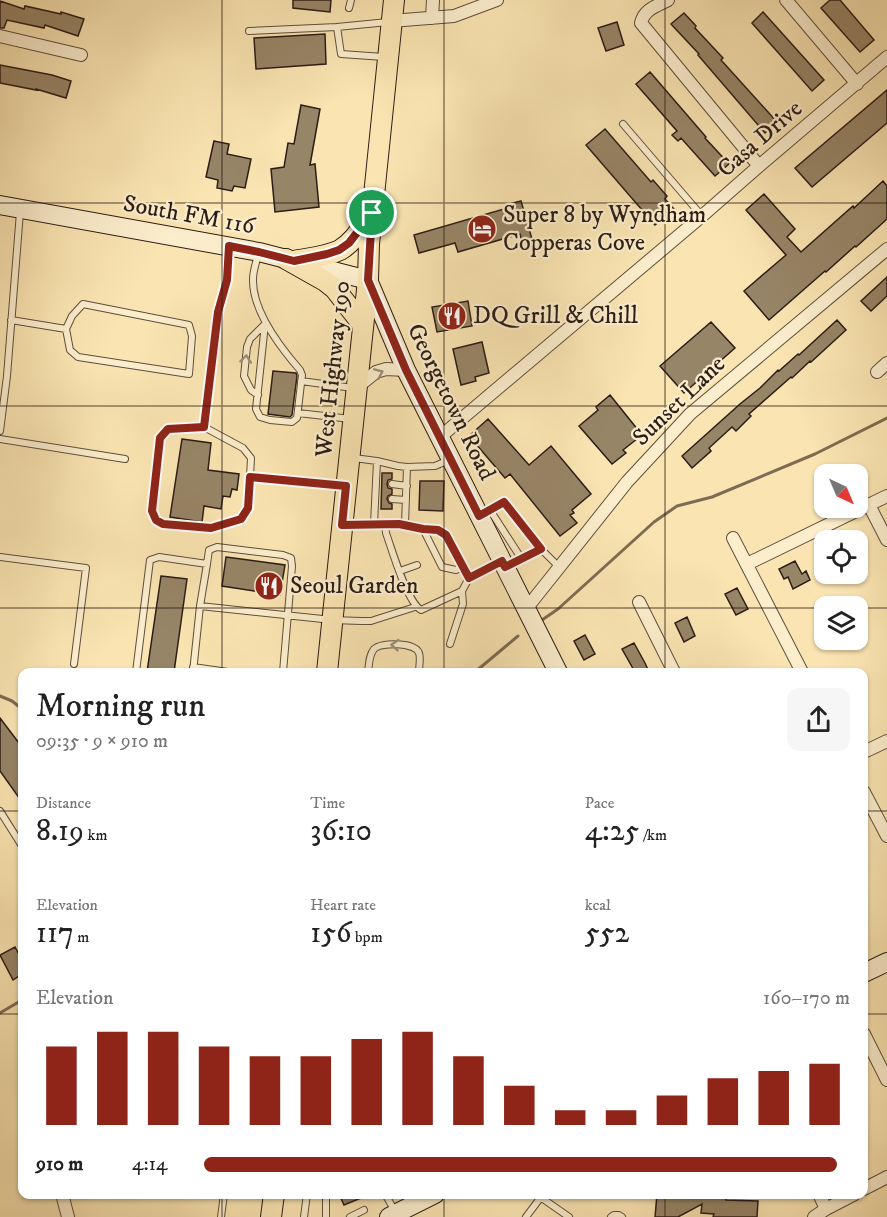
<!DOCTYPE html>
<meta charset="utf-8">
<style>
body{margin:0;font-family:"IM FELL DW Pica",serif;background:#f6f6f6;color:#222;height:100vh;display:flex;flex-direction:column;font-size:22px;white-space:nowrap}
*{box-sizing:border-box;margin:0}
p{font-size:20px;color:#767676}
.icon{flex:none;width:33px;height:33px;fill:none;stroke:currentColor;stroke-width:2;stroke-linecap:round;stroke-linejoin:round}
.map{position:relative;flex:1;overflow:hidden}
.panel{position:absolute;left:18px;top:668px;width:850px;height:531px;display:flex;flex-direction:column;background:#fff;border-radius:12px;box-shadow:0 2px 4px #0004}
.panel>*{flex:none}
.needle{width:39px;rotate:136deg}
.buttons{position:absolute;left:814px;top:464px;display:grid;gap:12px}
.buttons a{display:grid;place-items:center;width:54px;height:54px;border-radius:12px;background:#fff;box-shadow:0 2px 4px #0004;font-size:30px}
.pin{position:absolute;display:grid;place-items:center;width:51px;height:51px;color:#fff;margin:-26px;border:3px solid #fff;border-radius:50%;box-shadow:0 2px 6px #0007}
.round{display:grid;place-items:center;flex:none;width:63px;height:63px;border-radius:12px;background:#f6f6f6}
.overview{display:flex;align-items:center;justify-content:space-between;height:102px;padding:0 18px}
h1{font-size:33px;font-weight:600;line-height:45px}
.metrics{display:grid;grid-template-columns:repeat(3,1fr);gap:9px;height:102px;padding:6px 18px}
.metrics div{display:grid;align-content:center}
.metrics b{font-size:30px;font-weight:600}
.metrics small{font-size:16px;font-weight:400}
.metrics p{font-size:16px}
.chart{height:168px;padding:12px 18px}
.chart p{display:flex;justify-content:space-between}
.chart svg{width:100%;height:108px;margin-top:6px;stroke:#8f2418;stroke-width:6}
ul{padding:0 18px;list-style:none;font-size:20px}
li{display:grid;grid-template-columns:96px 72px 1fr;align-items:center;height:45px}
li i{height:15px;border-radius:8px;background:#8f2418}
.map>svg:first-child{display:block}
</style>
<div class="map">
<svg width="887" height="1217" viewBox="0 0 887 1217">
<rect width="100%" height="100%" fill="#fae5b2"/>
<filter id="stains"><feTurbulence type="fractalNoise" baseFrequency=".00333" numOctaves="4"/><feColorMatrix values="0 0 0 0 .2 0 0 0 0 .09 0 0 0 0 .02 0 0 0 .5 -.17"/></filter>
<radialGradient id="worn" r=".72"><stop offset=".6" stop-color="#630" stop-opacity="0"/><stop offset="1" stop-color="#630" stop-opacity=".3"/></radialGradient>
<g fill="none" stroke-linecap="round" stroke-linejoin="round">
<!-- stream -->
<path stroke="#7d6c54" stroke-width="3" d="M542 620 558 609 654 522 677 506 712 497 815 454 887 418
M475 672 518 636
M0 696 12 701 22 709
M0 1013 22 1000"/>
</g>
<!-- building -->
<path fill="#978567" stroke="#2b1c16" stroke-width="1.5" d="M293 0H331L330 12 293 8Z
M830 0H840L874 40 860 52 821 8Z
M0 1 24 9 25 6 61 14V12L84 19 78 36 45 25 44 28 7 20 4 28H0Z
M763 12 824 80 812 91 752 23Z
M684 13 696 26 695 28 723 58 721 60 777 122 765 133 698 55 699 54 671 24Z
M617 22 624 45 606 51 598 28Z
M325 34 326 64 256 69 254 38Z
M0 65 52 75 71 81 66 98 36 89V90L0 83Z
M650 72 706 137 705 138 729 164 715 176 681 138 678 141 672 135 677 131 636 84Z
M887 90V123L812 187 795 168Z
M301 105 320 109 310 165 315 164 319 207 275 212 271 169 284 167 288 143 294 144Z
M605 129 651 182 653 180 667 196 665 199 674 209 655 225 586 145Z
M214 141 229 144 227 154 251 159 245 188 234 186 232 191 217 188 218 180 206 177Z
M883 181 887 186V219L856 247 855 246 826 272 825 271 769 320 744 291 786 255 746 210 764 194 795 229 787 237 801 252 853 206 854 208Z
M521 201 532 239 522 242 520 234 458 252 455 243 419 253 414 235 514 206 513 203Z
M887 277V296L871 311 861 301Z
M468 301 472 326 437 332 432 307Z
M837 320 846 330 811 362 810 361 792 378 791 377 749 414 751 416 736 431 732 427 709 448 711 451 692 468 682 456 740 404 760 388 778 370 779 371 798 354 799 355Z
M711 322 735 348 684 393 660 366Z
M482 342 489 373 475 377 476 381 461 385 453 349Z
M273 371 296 373 297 376 292 415 290 417 268 414Z
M610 395 642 435 623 450 626 453 612 464 579 426 598 410 596 407Z
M488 419 529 465 551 446 591 494 572 510 574 513 570 515 577 523 560 536 510 474 505 478 469 436Z
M182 439 211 443 208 470 239 474 237 490 232 489 230 497 223 496 221 509 204 506 202 522 170 517Z
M382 473H392V479L388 480 387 484 388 488 392 489V494L388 496 387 499 389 503 392 504V509H381Z
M420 481H444L443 511 419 510Z
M226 557 285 565 280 595 222 586Z
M795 561 802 574 806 571 810 580 793 589 788 577 784 579 779 569Z
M161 576 187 579 174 672H147Z
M737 588 748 609 736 615 725 594Z
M687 617 695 636 684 642 675 623Z
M585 635 595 654 584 660 574 641Z
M634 643 645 663 649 672H635L622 649Z
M0 718 22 747V802L0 771Z
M15 947 22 960V974L13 980 0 955Z
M339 1194H371L344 1205Z
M657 1194H727L726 1200 758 1201 757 1217H713L714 1214 701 1213 702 1204 678 1217H655Z"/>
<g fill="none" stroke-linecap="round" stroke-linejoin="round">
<!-- lane casing -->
<g stroke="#5f4e3d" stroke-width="8">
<path id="lane" d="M349 8 351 0
M337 27 388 22
M249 31 337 27 341 54 384 57
M623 124 702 216
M228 249 227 281 218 312 204 427 243 448 251 458 250 477 344 486
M258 255C256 263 253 271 253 279 252 311 280 347 300 370L302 375 297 418 292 422 270 420 260 417 256 409 265 324
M11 320 66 329 72 316 83 304 189 325 192 336 189 374 78 357 70 350 66 329
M301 381 353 388
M258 395 251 390 244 376 247 347 250 339 265 324
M298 413 351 419
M204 427 168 429 160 438 152 511 156 520 163 524 211 528 241 519 247 508 250 477
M0 431 7 376 20 212
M0 439 125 459
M354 458 377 461 398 466 407 467 435 466 449 460
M392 484 407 486
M392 499 406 500
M490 510 521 558
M480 515 504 503 541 549
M374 524 377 461
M385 524 386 533C392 550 407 602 421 610L462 591 469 578
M346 525 399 524 423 529 438 530 446 535 469 578 499 563
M405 525 407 467
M423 529 442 567 456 570 464 567
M0 557 86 568 74 664
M207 564 209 550 217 547 283 555 291 558 292 566 283 672
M506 566 541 549 559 567
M400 571 417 565
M200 606 332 620 361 621H371L415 607
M450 644 463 604 462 591
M193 667 228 672
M136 672 150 560 159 557 207 564 200 606 193 672
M368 672C369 664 369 655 374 649 381 642 415 642 419 653 421 658 419 666 419 672
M0 811 22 846
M385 1194 396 1213
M536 1194 569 1217
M221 1217 224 1194
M304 1217 307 1194
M326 1217V1194
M350 1217 364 1210
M526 1217 541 1197
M611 1217 614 1215H619L622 1217"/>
</g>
<!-- street casing -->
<g stroke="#5f4e3d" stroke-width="14">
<path id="street" d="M668 0C657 6 644 9 641 23L759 166
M786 0 857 84
M432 18 433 0
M391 21 454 16 497 0
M0 36 81 55
M877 372 887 363
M356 388 376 372 386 369 406 370
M440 437 702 216 759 166 887 57
M869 505 887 540
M733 538 802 672
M747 564 887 496
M639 602 674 672
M526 609 627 482 690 414 887 249
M864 752 887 741
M864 792 887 836
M864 1034 887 1080
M864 1189 887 1177
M62 1194 68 1217
M819 1194 826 1209
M814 1217 826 1209 855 1194"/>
</g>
<!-- secondary casing -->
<g stroke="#2b1c16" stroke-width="20">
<path id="secondary" d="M0 205 259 252 368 280 406 370 558 672
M864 973 887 962
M389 1217 435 1194"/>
</g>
<!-- primary casing -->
<g stroke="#2b1c16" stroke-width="22">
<path id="primary" d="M286 259 325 281 335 289 363 325
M294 261C308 258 326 257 340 250 354 242 362 227 371 215
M327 672 368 280 369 244 394 0
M271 1217 274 1194"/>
</g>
<!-- lane -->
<use href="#lane" stroke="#fceecd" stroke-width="6"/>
<!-- street -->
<use href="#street" stroke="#fceecd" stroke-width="12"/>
<!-- secondary -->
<use href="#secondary" stroke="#fceecd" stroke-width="18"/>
<!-- primary -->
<use href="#primary" stroke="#fae5b2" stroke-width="20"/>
</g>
<!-- one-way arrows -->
<defs><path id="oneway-chevron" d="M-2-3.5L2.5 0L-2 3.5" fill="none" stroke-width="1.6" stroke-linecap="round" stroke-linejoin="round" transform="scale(1.5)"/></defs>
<g stroke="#9e907b">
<use href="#oneway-chevron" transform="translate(246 359) rotate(-84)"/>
<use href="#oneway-chevron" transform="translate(379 373) rotate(-23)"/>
<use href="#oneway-chevron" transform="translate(395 645) rotate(-176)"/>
</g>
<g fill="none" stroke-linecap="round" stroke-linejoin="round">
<!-- route casing -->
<g stroke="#fff" stroke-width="12">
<path id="route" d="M372 213 368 280 406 370 479 516 504 502 541 549 505 567 502 561 469 578 446 535 438 530 423 529 399 524 342 525 346 486 250 477 248 508 241 519 211 528 163 524 156 520 152 511 160 438 168 429 204 427 218 312 227 280 229 246 259 252 294 261 327 254 339 250 349 243Z"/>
</g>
<!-- route -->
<use href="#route" stroke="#8f2418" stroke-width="8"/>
</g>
<!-- grid -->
<path fill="none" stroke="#2b1c16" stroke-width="1.5" stroke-opacity="0.55" d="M222 0V672M444 0V672M665 0V672M0 203H887M0 406H887M0 608H825M858 608H887M0 811H22M864 811H887M0 1014H22M864 1014H887M222 1194V1217M444 1194V1217M665 1194V1217"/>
<!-- icons -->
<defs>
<g id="hotel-disc" transform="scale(1.5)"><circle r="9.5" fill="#8f2418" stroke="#fceecd"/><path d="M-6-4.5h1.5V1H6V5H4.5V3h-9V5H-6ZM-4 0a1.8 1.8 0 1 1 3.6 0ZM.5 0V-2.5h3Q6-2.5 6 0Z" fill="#fff"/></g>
<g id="restaurant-disc" transform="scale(1.5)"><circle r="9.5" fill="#8f2418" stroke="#fceecd"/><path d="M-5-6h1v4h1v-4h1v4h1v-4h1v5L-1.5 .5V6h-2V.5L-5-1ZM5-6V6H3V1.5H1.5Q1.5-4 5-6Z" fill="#fff"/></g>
</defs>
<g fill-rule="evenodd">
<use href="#hotel-disc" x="482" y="229"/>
<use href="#restaurant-disc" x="452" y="316"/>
<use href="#restaurant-disc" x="269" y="586"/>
</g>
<g text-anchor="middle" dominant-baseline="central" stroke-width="4.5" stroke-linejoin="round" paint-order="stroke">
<!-- street labels -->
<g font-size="24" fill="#2b1c16" stroke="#fceecd">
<text transform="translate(760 139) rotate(-41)">Casa Drive</text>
<text transform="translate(189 215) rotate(10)">South FM 116</text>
<text transform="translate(333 369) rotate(-84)">West Highway 190</text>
<text transform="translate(679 401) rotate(-44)">Sunset Lane</text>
<text transform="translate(451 402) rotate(64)">Georgetown Road</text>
</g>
<!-- poi labels -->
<g font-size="24" fill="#2b1c16" stroke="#fceecd" text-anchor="start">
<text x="503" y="215">Super 8 by Wyndham<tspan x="503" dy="28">Copperas Cove</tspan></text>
<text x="473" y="316">DQ Grill &amp; Chill</text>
<text x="290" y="586">Seoul Garden</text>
</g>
</g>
<rect width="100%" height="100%" filter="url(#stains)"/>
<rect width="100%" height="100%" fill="url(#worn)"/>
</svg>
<div class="buttons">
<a><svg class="needle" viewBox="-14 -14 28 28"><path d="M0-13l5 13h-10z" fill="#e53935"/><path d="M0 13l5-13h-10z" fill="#767676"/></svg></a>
<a><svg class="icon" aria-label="locate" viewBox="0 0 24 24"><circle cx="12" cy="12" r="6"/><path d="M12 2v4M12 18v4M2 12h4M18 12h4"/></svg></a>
<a><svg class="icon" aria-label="layers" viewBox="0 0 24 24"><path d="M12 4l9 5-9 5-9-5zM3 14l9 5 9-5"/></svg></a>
</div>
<div class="pin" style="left:372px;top:213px;background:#1e9e55"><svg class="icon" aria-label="arrive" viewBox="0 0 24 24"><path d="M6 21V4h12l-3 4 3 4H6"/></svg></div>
<section class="panel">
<div class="overview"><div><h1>Morning run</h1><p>09:35 · 9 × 910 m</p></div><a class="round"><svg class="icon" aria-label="share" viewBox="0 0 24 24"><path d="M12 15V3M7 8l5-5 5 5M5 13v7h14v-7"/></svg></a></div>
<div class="metrics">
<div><p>Distance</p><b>8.19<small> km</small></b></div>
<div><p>Time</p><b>36:10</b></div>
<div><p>Pace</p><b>4:25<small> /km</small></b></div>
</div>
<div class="metrics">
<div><p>Elevation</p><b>117<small> m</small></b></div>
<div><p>Heart rate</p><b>156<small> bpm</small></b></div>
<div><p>kcal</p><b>552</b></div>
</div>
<div class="chart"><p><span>Elevation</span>160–170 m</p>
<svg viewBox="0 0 160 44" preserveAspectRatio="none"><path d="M5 44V12M15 44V6M25 44V6M35 44V12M45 44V16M55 44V16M65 44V9M75 44V6M85 44V16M95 44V28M105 44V38M115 44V38M125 44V32M135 44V25M145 44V22M155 44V19"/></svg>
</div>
<ul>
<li><b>910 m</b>4:14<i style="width:98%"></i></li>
</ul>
</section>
</div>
